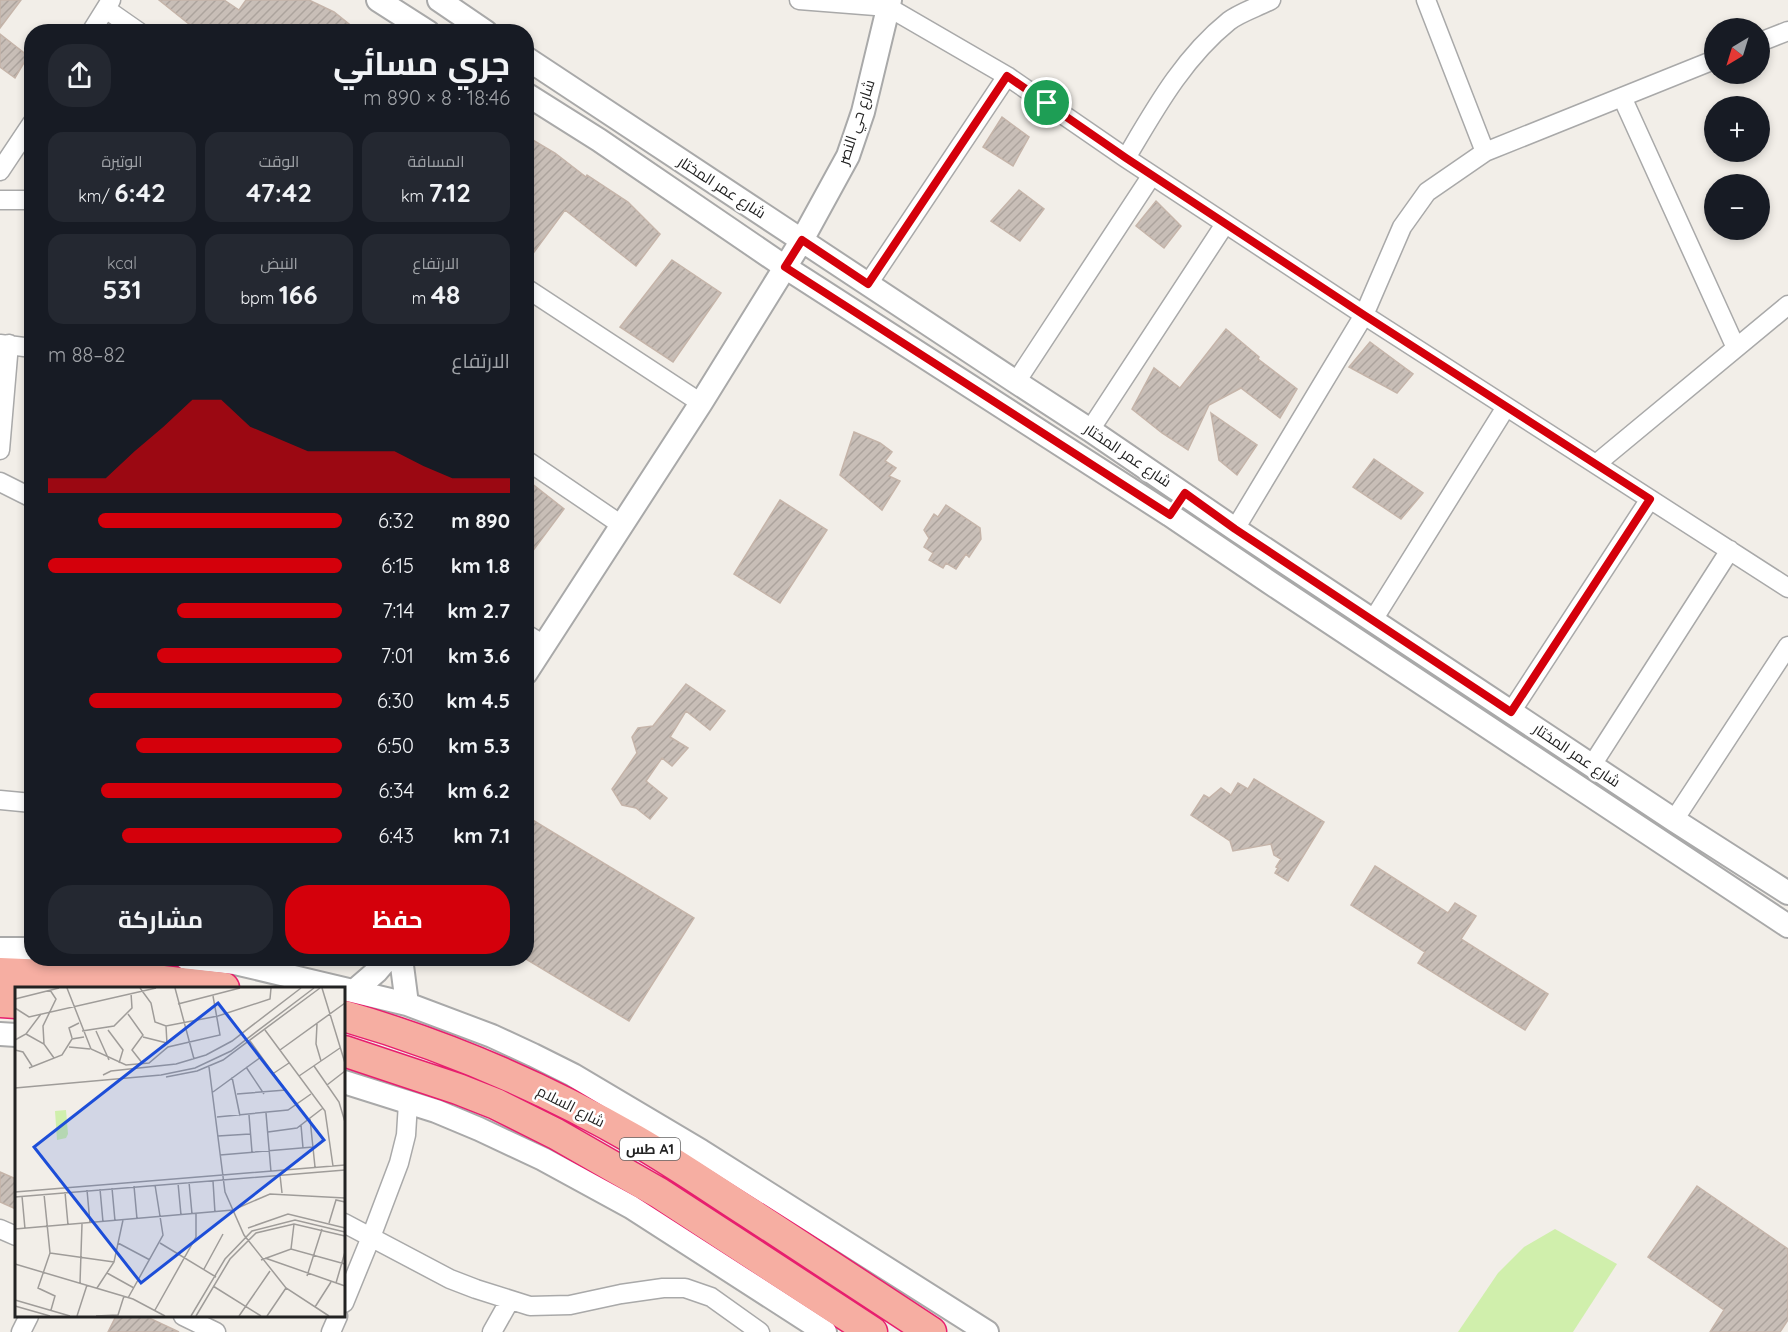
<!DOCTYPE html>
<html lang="ar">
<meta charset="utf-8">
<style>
body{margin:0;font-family:Quicksand,Cairo,sans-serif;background:#242831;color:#f1f3f6;direction:rtl;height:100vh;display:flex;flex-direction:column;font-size:22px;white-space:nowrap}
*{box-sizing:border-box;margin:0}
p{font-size:20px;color:#9ea1a6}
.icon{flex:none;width:33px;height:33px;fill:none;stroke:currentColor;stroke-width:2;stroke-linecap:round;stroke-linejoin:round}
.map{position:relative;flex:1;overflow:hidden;direction:ltr}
.details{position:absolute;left:24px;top:24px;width:510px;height:942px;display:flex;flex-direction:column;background:#171b24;border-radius:24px;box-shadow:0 3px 9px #0003;direction:rtl}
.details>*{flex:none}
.needle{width:39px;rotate:218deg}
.tools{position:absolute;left:1704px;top:18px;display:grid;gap:12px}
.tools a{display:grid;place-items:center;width:66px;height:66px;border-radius:50%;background:#171b24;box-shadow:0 3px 9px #0003;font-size:30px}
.pin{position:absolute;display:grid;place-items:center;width:51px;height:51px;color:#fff;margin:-26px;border:3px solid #fff;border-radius:50%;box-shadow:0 2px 6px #0007}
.round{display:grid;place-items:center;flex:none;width:63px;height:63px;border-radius:24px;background:#242831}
.overview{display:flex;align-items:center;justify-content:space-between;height:102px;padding:0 24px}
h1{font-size:33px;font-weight:700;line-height:45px}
.figures{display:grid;grid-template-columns:repeat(3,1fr);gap:9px;height:102px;padding:6px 24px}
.figures div{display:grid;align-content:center;border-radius:15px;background:#242831;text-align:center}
.figures b{font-size:26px;font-weight:700}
.figures small{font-size:16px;font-weight:400}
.figures p{font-size:16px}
.chart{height:168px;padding:12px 24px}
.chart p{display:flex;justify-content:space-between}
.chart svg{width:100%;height:108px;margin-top:6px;fill:#d4000b;opacity:.7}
.action{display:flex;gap:12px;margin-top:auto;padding:12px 24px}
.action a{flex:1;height:69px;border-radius:24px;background:#d4000b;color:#fff;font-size:24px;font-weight:700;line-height:69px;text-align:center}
.action a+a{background:#242831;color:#f1f3f6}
ul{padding:0 24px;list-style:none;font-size:20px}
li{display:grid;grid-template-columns:96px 72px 1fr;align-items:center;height:45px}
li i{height:15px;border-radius:8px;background:#d4000b}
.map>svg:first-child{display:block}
</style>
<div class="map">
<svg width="1788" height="1332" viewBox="0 0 1788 1332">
<defs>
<pattern id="building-hatch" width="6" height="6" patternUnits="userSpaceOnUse" patternTransform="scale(1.5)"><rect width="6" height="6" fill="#c8beb7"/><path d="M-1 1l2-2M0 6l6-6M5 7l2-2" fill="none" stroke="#aca39d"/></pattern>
</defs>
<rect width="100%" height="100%" fill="#f2eee8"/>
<!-- garden -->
<path fill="#d0efac" d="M1555 1229 1617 1264 1573 1332H1458L1498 1273 1524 1247Z"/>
<!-- building -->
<path fill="url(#building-hatch)" stroke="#c5b4a9" stroke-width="1.5" d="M0 0H21L0 28Z
M159 0H224L239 10 246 0H309L334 12 359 32H199Z
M0 34 28 56 15 78 0 67Z
M1002 117 1029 137 1013 166 983 147Z
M526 136 555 153 586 177 587 175 628 202 660 234 636 266 565 210 526 263Z
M1019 190 1044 209 1020 241 991 221Z
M1156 201 1181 226 1164 248 1136 226Z
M672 260 721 293 673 362 620 327Z
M1226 329 1259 357 1258 359 1297 389 1280 418 1241 388 1209 405 1188 450 1162 433 1132 409 1154 368 1180 388Z
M1370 342 1413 374 1397 393 1349 367Z
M1211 413 1257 445 1237 475 1219 460Z
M854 432 880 443 892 452 885 461 896 468 889 476 900 481 882 510 840 475Z
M1374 459 1423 493 1401 519 1353 487Z
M526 479 564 509 526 560Z
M780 500 827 530 780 603 734 574Z
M946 505 980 528 981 539 969 557 966 554 956 569 946 563 943 568 929 560 933 553 924 547 929 538 924 530 934 514 938 517Z
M686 684 725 711 710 730 686 711 670 737 688 748 672 766 662 758 646 781 667 798 650 819 636 808 622 805 612 789 637 753 632 737 638 728 653 726Z
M1254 779 1324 822 1288 881 1275 873 1278 868 1276 867 1281 859 1274 855 1271 844 1233 851 1230 841 1191 815 1204 795 1209 798 1221 788 1231 795 1238 783 1248 789Z
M526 816 694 918 629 1021 526 959Z
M1375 866 1448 913 1455 903 1476 916 1461 939 1548 994 1525 1030 1418 963 1425 952 1351 905Z
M0 1172 16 1179V1209L0 1202Z
M1697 1186 1788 1249V1320L1780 1332H1710L1724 1310 1648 1257Z
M116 1316H145L179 1332H108Z"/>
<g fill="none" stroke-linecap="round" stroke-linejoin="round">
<!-- minor casing -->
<g stroke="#a9a9a9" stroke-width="21">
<path id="minor" d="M799 0 888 7 1007 76 1126 158 1364 315 1788 588
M1426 0 1485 152
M106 9 139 32
M91 32 111 0
M1760 42 1788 31
M1622 97 1736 348
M1126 158C1155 109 1183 58 1229 21 1241 12 1258 7 1271 0
M0 171 32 123
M0 200H32
M868 284 1007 76
M526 288 701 403
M0 344 32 348
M1016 382 1152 175
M1090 430 1225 224
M0 450 9 344
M526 460 623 526
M1596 464 1788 305
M0 482 32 498
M1235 529 1364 315 1402 227 1427 192 1485 152 1714 60
M1373 620 1506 407
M526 634 544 645
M1511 712 1650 499
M1592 765 1730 550
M0 800 32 803
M1674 820 1788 646
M344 1223 450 1279 476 1289 530 1306 570 1305 621 1294 663 1288H685L711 1297 760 1332
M0 1229 16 1236
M344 1303 371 1237 399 1163 406 1135 408 1103
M183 1316 216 1332
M21 1332 29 1316
M331 1332 338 1316
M492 1332 510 1300"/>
</g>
<!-- tertiary casing -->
<g stroke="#a9a9a9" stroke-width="26">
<path id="tertiary" d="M378 0 428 32
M439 0 486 32
M526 58 1016 382 1090 430 1235 529 1674 820 1788 893
M526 94 599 140 785 267 1170 515 1269 582 1788 926
M526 673 701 403 802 240 848 156 863 112 890 0
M0 949H32
M186 958 235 963 407 1004 492 1036 533 1055 573 1075 701 1151 987 1332
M401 958 407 1004
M354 991 376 972 388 958
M0 1034 16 1035
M344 1082 436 1111 479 1129 543 1159 631 1207 825 1332"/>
</g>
<!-- trunk casing -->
<g stroke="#e71f6e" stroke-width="33">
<path id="trunk" d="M0 973 145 979 224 988
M0 1002 16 1003
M344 1016C445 1045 543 1087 635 1140 675 1163 714 1190 753 1215 813 1254 872 1293 931 1332
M344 1051 458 1089 496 1104 556 1134 659 1193 872 1332"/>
</g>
<!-- minor -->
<use href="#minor" stroke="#fff" stroke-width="18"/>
<!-- tertiary -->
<use href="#tertiary" stroke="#fff" stroke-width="22"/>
<!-- trunk -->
<use href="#trunk" stroke="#f6aea2" stroke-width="30"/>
</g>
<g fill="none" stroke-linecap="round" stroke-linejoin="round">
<!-- route casing -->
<g stroke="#fff" stroke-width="12">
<path id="route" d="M1007 76 1126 158 1364 315 1650 499 1511 712 1235 529 1185 493 1170 515 785 267 802 240 868 284Z"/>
</g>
<!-- route -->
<use href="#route" stroke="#d4000b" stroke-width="8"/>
</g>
<g text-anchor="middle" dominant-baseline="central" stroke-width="5" stroke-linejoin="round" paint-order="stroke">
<!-- shield labels -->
<rect fill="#fff" stroke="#646464" stroke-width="1.5" x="620" y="1138" width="60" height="22" rx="4.5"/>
<g font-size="14" font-weight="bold" fill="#222">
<text x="650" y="1149">طس A1</text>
</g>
<!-- street labels -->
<g font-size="15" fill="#222" stroke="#fff">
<text transform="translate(856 122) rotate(-72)">شارع حي النصر</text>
<text transform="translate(722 187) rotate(33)">شارع عمر المختار</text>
<text transform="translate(1128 455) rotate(34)">شارع عمر المختار</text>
<text transform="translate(1577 755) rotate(34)">شارع عمر المختار</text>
<text transform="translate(571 1106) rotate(27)">شارع السلام</text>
</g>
</g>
<!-- overview -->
<g transform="translate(15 987)">
<rect width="330" height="330" fill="#f2eee8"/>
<path d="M51 123 53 147 51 151 42 153 40 124Z" fill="#d0efac"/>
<path fill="none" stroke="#9f9c99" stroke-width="1.5" d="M52 1 76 62 111 78 134 76 153 60 205 48 198 9M125 1 136 16 140 35 151 39 203 29 255 12 256 1M160 1 179 72M307 1 330 76M0 12 44 1M163 17 225 1M0 21 14 30 141 1M113 27 128 48 117 63 128 77M302 37 301 57 306 74M151 39 152 57M93 43 108 63 104 76M250 43 310 124 318 179M67 44 99 39 117 21 116 6M81 44 94 73M11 47 29 57 39 71M128 50 152 56M57 51 54 41 64 36M0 53 11 47 26 27M235 54 281 118M29 57 28 39 41 12 35 3M54 60 75 62M0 63 8 65 17 79M265 63 330 16M299 79 324 115 330 135M194 80 210 205 229 248 271 301 314 329M231 80 249 107M14 81 47 68 57 52 69 50M259 86 274 76M88 88 96 84 161 77 191 68 217 54 286 1M284 89 325 61M151 90 182 84 208 73 305 1M217 90 225 129M312 98 330 84M0 101 146 88 180 81 216 64 299 1M198 105 246 70M222 107 271 103M251 126 256 185M234 128 237 165M202 130 273 123 296 107M295 132 300 180M286 138 288 161M253 145 282 141 308 121M203 149 235 147M205 168 298 160M265 188 267 206M198 194 200 226M174 195 177 227M163 196 166 228M119 199 122 232M97 201 100 234M85 202 88 235M72 203 75 236M0 205 330 178M50 205 53 238M29 207 35 266 23 301 40 309 36 323M7 209 10 242M0 210 330 183M314 236 321 213 330 215M233 241 273 227 330 241M0 242 218 223 255 207 330 211M103 256 135 273M145 256 201 290M276 262 279 237M35 266 99 275M250 271 330 299M246 273 276 262 330 277M0 277 118 312 150 329M189 282 208 247M92 286 119 301M292 289 307 242M65 296 67 237M321 296 330 265M198 299 246 329M82 301 99 275 108 233M113 311 148 248 140 198M0 313 55 329M0 319 35 329M300 320 316 295M140 323 181 250V227M62 329 72 298M81 329 103 328 109 309M176 329 210 272 237 244 280 233 330 245M181 329 215 272 241 246 279 237 330 249M224 329 255 284M252 329 271 301"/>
<path fill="#1d4ed8" fill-opacity="0.15" stroke="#1d4ed8" stroke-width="3" d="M203 16 309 153 126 296 19 160Z"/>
<rect width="330" height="330" fill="none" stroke="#222" stroke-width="3"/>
</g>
</svg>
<div class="tools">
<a><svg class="needle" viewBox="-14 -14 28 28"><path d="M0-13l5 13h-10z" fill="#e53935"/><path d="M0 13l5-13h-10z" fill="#9ea1a6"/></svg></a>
<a>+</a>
<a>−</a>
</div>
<div class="pin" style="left:1047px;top:103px;background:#1e9e55"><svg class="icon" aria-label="arrive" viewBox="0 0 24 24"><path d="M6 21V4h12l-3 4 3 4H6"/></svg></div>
<section class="details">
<div class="overview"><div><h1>جري مسائي</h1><p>18:46 · 8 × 890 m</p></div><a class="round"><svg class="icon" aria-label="share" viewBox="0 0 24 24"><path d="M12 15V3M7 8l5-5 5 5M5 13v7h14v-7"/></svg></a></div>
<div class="figures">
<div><p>المسافة</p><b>7.12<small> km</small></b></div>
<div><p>الوقت</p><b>47:42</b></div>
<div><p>الوتيرة</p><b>6:42<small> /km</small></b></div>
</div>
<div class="figures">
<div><p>الارتفاع</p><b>48<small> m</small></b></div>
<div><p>النبض</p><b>166<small> bpm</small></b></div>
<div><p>kcal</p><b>531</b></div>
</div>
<div class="chart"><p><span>الارتفاع</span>82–88 m</p>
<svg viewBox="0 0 160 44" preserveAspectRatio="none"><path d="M0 44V38L10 38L20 38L30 27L40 17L50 6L60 6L70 17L80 22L90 27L100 27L110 27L120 27L130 33L140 38L150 38L160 38V44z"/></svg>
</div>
<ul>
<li><b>890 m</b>6:32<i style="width:83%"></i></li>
<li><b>1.8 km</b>6:15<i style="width:100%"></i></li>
<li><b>2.7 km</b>7:14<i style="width:56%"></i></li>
<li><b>3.6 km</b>7:01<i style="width:63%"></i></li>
<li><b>4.5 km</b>6:30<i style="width:86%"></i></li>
<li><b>5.3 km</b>6:50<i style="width:70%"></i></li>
<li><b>6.2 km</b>6:34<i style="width:82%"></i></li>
<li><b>7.1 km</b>6:43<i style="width:75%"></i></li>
</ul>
<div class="action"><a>حفظ</a><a>مشاركة</a></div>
</section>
</div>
